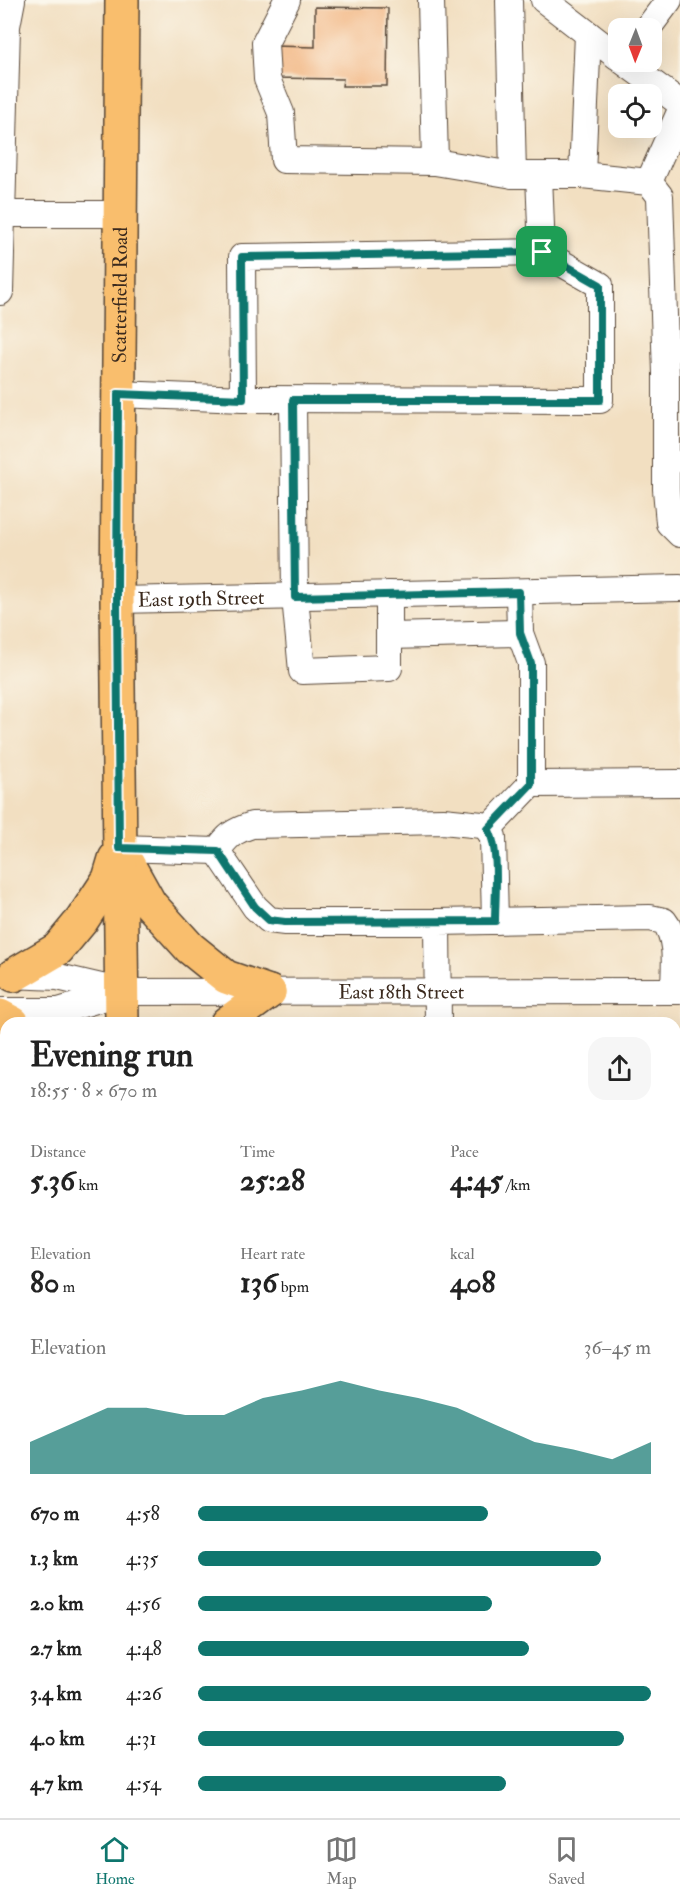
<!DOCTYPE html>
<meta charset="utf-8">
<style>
body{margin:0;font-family:"IM FELL Double Pica",serif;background:#f6f6f6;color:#222;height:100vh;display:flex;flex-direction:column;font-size:22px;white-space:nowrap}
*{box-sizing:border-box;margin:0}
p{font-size:20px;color:#767676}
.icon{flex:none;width:33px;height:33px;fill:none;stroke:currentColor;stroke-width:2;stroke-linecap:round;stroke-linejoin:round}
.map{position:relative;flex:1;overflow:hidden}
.details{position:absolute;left:0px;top:1017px;width:681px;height:801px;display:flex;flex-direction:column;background:#fff;border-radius:18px 18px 0 0;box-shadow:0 6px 24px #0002}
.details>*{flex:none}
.needle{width:39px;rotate:181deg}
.controls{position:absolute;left:608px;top:18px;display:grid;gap:12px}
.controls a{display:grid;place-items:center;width:54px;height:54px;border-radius:12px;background:#fff;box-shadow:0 6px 24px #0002;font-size:30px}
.pin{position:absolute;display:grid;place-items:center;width:51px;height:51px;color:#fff;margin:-26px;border-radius:12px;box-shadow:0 3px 9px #0006}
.round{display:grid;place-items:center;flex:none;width:63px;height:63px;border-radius:18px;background:#f6f6f6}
.summary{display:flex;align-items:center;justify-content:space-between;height:102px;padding:0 30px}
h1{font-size:33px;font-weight:800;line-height:45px}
.stats{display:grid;grid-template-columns:repeat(3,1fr);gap:9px;height:102px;padding:6px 30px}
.stats div{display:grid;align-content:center}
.stats b{font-size:30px;font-weight:800}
.stats small{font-size:16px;font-weight:400}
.stats p{font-size:16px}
.chart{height:168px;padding:12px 30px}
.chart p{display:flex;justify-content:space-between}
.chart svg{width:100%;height:108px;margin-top:6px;fill:#0f766e;opacity:.7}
ul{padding:0 30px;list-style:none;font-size:20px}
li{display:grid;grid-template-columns:96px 72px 1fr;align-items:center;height:45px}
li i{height:15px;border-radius:8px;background:#0f766e}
.dock{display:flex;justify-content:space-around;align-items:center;height:84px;border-top:2px solid #e0e0e0;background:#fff;font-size:16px;color:#767676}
.dock a{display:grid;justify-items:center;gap:3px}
.dock .active{color:#0f766e}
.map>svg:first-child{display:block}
</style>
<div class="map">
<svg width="680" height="1818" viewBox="0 0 680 1818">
<rect width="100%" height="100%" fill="#fbf7ec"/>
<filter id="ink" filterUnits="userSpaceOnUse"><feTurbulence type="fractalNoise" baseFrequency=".0167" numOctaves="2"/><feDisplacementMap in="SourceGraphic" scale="12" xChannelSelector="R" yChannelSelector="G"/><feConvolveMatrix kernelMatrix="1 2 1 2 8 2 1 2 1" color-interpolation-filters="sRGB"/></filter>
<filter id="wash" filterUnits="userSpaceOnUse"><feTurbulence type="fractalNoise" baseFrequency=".008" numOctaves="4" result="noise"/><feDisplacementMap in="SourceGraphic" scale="24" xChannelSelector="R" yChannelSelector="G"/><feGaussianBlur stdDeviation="1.35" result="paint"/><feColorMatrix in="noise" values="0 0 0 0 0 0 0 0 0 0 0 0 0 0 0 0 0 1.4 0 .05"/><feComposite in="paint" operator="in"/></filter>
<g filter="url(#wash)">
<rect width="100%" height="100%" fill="#f2dfc1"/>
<g id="blocks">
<!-- building -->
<path fill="#f2b17a" d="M315 7 388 8 387 86H342L343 79 271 78 272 46 315 47Z"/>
</g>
</g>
<g filter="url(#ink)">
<use href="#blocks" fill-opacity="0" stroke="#564536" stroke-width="1.5"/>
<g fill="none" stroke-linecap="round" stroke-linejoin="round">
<!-- minor casing -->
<g stroke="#564536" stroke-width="28">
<g id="minor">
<path d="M287 0 265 43 267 79 281 113 284 160 435 162 513 175H582L649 182 660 196 666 374V489L669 523 680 534"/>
<path d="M431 0 435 162"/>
<path d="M509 0 513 175"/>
<path d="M544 0 618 57"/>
<path d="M648 28 669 0"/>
<path d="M624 62 680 103"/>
<path d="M582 175 588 34"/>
<path d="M649 182 680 112"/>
<path d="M0 214H120"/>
<path d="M0 292 7 26 12 0"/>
<path d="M118 394 243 399 242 257 542 252 539 175"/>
<path d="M243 399 600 400V285L542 252"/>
<path d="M293 400 295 597 302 671 389 668V594"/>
<path d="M519 592 520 633 531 663V784L680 783"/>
<path id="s1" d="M117 600 680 588"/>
<path d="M389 636 520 633"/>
<path d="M488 829 531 784"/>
<path d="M119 848 217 851"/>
<path d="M217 851C228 835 234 831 252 825L443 821 482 825 488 829 493 837 495 921"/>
<path d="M217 851 255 907 269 920 285 922H437"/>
<path id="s2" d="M10 975 58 977 122 992 680 991"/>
<path d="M0 1011H59L122 992"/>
<path d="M438 1023 437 922 650 918 664 921C679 940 674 968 674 991"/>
<path d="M0 1277H6"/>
<path d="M675 1387H680"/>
<path d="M675 1702 680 1698"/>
<path d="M460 1812V1818"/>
<path d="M651 1812V1818"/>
</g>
</g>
<!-- major casing -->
<g stroke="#564536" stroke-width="36">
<g id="major">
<path d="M121 852 150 904 190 948 226 977 269 992"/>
<path d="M14 975 58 949 82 920 109 879 115 859"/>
<path d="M0 1016 13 1023"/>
<path id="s3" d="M122 1023 117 600 122 0"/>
<path d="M227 1023 269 992"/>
<path d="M101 1818V1812"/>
</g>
</g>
<!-- minor -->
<use href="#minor" stroke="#fff" stroke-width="26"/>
<!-- major -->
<use href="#major" stroke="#f9be6d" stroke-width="33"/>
</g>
</g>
<g fill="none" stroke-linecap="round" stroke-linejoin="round" filter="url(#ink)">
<!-- route casing -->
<g stroke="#fff" stroke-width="12">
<path id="route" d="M542 252 600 285V400H293L295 597 519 592 520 633 531 663V784L488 829C500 848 495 897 495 921L285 922 269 920 255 907 218 851 119 848 117 600 118 394 243 399 242 257Z"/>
</g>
<!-- route -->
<use href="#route" stroke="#0f766e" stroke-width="8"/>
</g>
<g text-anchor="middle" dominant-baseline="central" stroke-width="4.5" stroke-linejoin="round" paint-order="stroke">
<!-- street labels -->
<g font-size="20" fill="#3b2a1e" stroke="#fbf7ec">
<text stroke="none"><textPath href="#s3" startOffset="728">Scatterfield Road</textPath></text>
<text stroke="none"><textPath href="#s1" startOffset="84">East 19th Street</textPath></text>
<text stroke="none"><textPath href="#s2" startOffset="393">East 18th Street</textPath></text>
</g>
</g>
</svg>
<div class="controls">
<a><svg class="needle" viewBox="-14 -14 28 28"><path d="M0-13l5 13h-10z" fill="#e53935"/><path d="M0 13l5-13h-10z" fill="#767676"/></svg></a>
<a><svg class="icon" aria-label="locate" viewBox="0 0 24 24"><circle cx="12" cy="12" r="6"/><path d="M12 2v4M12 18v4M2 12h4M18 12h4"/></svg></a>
</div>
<div class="pin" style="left:542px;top:252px;background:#1e9e55"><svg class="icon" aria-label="arrive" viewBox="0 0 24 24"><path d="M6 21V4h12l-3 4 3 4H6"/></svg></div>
<section class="details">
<div class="summary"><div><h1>Evening run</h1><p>18:55 · 8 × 670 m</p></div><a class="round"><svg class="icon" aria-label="share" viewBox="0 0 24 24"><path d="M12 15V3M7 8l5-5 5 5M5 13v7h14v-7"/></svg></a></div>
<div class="stats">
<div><p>Distance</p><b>5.36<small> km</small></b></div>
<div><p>Time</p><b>25:28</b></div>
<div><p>Pace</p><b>4:45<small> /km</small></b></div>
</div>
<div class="stats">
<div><p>Elevation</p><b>80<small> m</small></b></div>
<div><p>Heart rate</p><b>136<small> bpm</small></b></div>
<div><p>kcal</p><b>408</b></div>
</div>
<div class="chart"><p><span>Elevation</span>36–45 m</p>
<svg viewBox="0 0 160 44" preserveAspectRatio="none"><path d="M0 44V31L10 24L20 17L30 17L40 20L50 20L60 13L70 10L80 6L90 10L100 13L110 17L120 24L130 31L140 34L150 38L160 31V44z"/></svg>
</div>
<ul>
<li><b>670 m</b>4:58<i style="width:64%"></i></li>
<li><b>1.3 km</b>4:35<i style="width:89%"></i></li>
<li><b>2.0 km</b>4:56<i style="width:65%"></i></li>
<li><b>2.7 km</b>4:48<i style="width:73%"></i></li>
<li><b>3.4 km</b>4:26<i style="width:100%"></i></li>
<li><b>4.0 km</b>4:31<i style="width:94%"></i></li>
<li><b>4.7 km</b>4:54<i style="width:68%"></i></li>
</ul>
</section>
</div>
<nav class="dock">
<a class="active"><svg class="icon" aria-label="home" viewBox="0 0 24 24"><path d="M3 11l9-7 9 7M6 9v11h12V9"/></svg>Home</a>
<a><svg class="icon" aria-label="map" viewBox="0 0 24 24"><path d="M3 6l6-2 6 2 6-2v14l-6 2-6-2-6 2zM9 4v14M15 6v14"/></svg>Map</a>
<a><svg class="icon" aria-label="saved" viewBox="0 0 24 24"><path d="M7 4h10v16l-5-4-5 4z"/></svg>Saved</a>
</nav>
